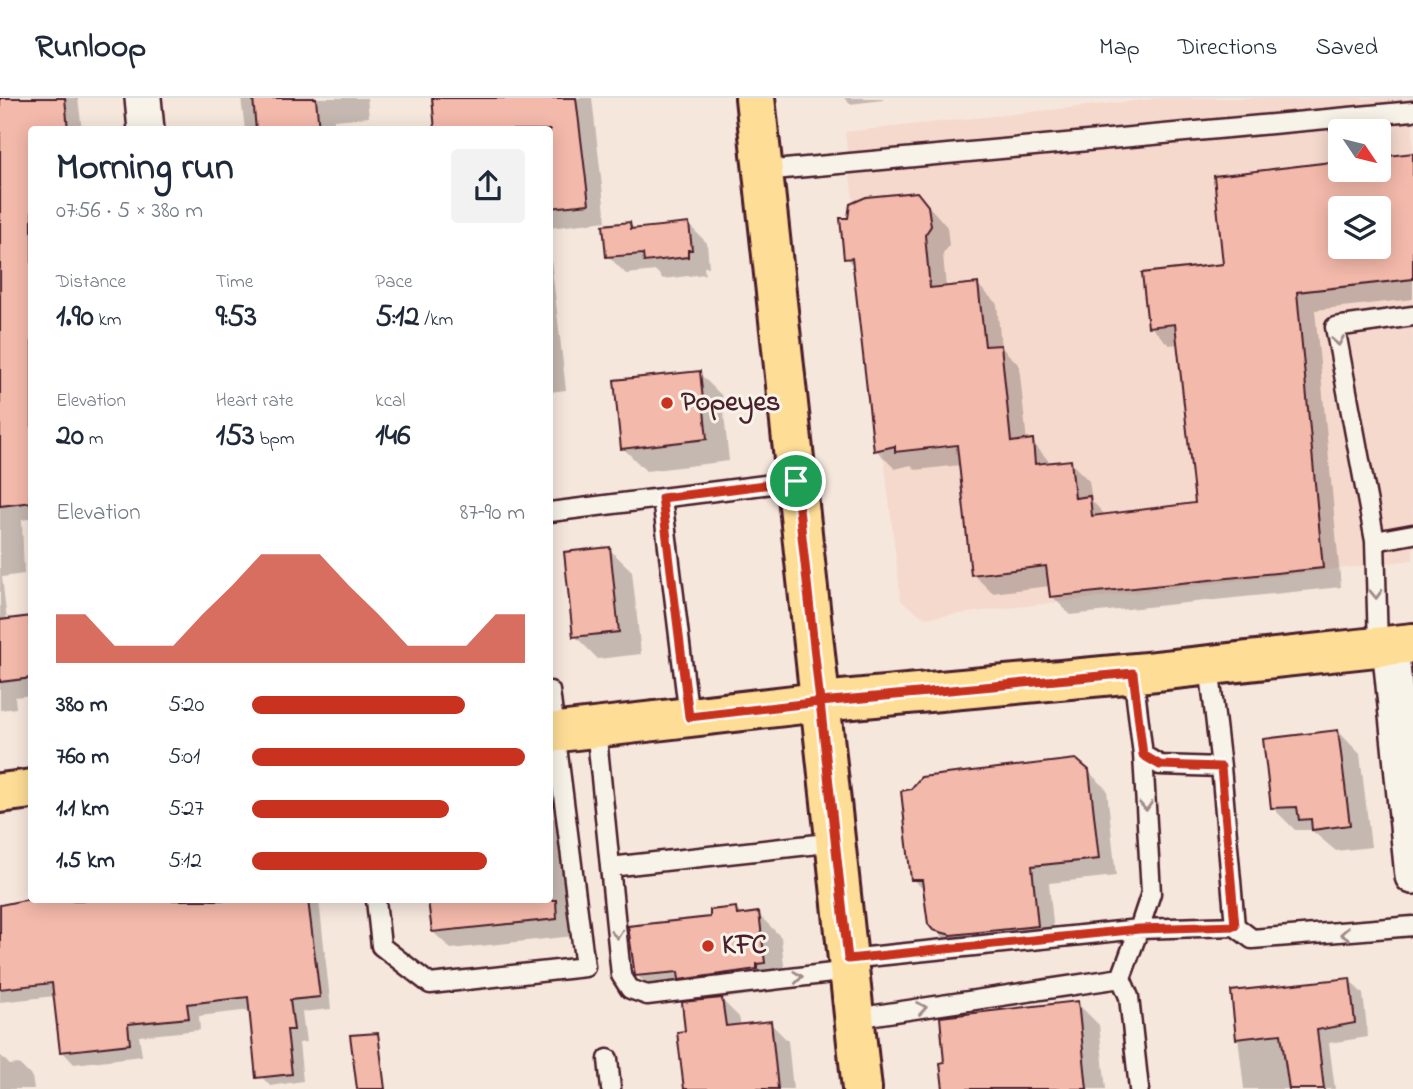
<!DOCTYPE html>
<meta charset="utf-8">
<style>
body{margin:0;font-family:"Indie Flower",sans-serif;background:#f2f2f3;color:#1f2937;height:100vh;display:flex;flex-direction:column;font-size:26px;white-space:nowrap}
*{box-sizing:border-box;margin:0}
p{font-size:23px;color:#747a83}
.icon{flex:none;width:38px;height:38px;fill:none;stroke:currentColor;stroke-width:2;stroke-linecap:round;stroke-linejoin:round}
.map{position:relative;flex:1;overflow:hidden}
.details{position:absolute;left:28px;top:28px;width:525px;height:777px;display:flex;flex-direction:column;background:#fff;border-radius:7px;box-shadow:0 4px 18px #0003}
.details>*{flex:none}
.needle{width:46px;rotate:125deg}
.tools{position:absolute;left:1328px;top:21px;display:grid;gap:14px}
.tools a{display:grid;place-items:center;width:63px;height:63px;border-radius:7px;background:#fff;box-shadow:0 4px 18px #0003;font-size:35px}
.pin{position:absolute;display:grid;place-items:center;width:60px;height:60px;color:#fff;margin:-30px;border:4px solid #fff;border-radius:50%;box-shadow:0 2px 7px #0007}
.round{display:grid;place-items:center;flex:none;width:74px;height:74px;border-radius:7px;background:#f2f2f3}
.summary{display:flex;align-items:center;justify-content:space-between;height:119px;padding:0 28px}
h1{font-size:38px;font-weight:700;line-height:52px}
.metrics{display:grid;grid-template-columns:repeat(3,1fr);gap:10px;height:119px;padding:7px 28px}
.metrics div{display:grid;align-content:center}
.metrics b{font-size:30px;font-weight:700}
.metrics small{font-size:19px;font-weight:400}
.metrics p{font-size:19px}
.chart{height:196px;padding:14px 28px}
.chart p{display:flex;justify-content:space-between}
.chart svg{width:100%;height:126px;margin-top:7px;fill:#c8321e;opacity:.7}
ul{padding:0 28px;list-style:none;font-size:23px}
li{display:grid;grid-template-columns:112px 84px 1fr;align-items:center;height:52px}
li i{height:18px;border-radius:9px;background:#c8321e}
header{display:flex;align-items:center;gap:42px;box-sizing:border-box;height:98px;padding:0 35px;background:#fff;border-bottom:2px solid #e0e1e3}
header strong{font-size:33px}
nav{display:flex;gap:38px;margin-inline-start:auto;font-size:24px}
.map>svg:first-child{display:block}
</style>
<header>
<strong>Runloop</strong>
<nav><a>Map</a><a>Directions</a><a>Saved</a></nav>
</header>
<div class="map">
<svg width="1413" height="991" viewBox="0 0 1413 991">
<rect width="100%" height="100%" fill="#f6e7dc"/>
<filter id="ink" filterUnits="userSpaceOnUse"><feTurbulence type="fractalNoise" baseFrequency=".0143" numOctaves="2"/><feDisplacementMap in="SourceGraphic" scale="14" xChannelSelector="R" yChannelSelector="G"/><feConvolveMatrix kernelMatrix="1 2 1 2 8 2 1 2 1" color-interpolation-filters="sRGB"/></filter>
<g filter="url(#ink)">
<!-- built -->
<path fill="#f5d9cd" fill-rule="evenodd" d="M1160 0H1413V462L925 520 901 503 845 34ZM1340 33H1379V72H1340ZM1340 110H1379V149H1340Z"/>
<!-- shadow -->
<path fill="#0003" fill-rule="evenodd" d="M0 0H78L82 32H32V420L22 422 24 476 2 479 7 523 32 521V597L15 599 16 610 0 612Z
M241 0H367L369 19 334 22V32H245Z
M434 0H592L606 123 550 130V32Z
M844 0H883V2L850 6Z
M1413 57V201L1315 212 1341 489 1070 517 1052 498 1050 488 992 495 973 476 961 367 916 372 911 367 895 371 876 352 855 169 846 160 850 121 916 96 935 115 947 129 949 148 943 156 946 190 978 187 997 206 1001 249 1019 267 1027 344 1032 343 1051 366 1070 364 1089 383 1092 403 1106 418 1197 406 1179 246 1169 247 1150 228 1225 167 1216 79 1340 65V72H1379V61ZM1340 110H1379V149H1340Z
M630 126 636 132 689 127 707 145 709 169H704L705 176 663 181 656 173 626 176 608 158Z
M550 153 566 292 550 294Z
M699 275 722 298 729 363 646 373 623 350Z
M609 451 632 473 641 556 598 561 575 538Z
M1338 633 1360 656 1371 749 1336 753 1311 732H1295L1272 709Z
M1088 673 1107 692 1116 778 1049 785 1055 845 948 844 929 825 926 794 913 781Z
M554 720 572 738 584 837 451 851 433 834 430 802H550V721Z
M34 802H319L331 911 302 914 306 944 299 945 303 983 270 988 258 975 251 912 199 918 200 932 139 938 142 958 74 966 62 953 55 898 0 904V812Z
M736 811 743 818 758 816 781 839 786 887 779 888V893L721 901 739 919 741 928 770 925 788 943 793 991H686L687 934 703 904 696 896 660 900 637 877 712 821Z
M1349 882 1363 896 1368 939 1329 945 1335 991H1244L1233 895Z
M1077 905 1099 927 1106 991H945L942 921Z
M0 957 10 967 19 966 32 979 34 991H0Z"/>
<!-- building -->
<path fill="#f3b9aa" stroke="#4a1f2b" stroke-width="2" fill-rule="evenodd" d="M0 0H65L68 32H32V404L0 408Z
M253 0H316L319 32H256Z
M432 0H576L589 106 550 110V32H435Z
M1413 55V181L1297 194 1323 470 1050 499 1046 468 971 477 957 347 895 354V348L874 353 852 160 844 161 840 120H848L850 106 866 99 917 94 928 108 931 128 925 137 930 190 978 185 985 248 1001 247 1011 344 1033 341 1035 366 1071 362 1075 400 1090 398 1092 418 1195 405 1175 226 1148 229 1142 175 1223 166 1214 78 1340 63V72H1379V59ZM1340 110H1379V149H1340Z
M630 124 631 131 689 125 692 152H688V159L644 164 643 156 606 159 603 127Z
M700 273 707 341 621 351 614 282Z
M610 449 619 534 573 539 564 454Z
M32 518V580L0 584V522Z
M1338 632 1350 727 1312 732 1311 721 1299 722 1297 709 1271 710 1263 641Z
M1076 661 1089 672 1099 761 1032 768 1038 828 951 837 933 832 928 826 922 782H911L901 693 911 691 921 679Z
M25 802H308L320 899 290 902 294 932H287L292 976 256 980 248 899 187 906 189 920 128 926 130 946 60 954 52 885 0 891V807Z
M428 802H556L557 821 432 834Z
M736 809 737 817 759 814 765 865 757 866V871L679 882 678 874 635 878 628 828 710 819V812Z
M1350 880 1355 925 1317 932 1324 991H1289L1281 936 1236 941 1231 893Z
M722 900 726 928 771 923 778 991H684L677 934 685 933 682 904Z
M1078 903 1087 991H943L940 965 944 964 940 919Z
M378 935 385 991H357L350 937Z"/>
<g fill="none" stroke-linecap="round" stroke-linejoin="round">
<!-- lane casing -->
<g stroke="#4a1f2b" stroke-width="23">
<path id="lane" d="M763 73 1413 13
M662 400 689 619
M550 414 796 383
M1375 443 1413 436
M1378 548 1375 443 1335 229 1413 218
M1209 567 1221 669
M1133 575 1143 657
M596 630 621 877 630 891 647 897 849 873
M610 769 836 744
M376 802 381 848 430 886 585 869 550 593
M848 861 1139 831 1151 795 1143 657 1160 667 1221 669 1235 828 1252 841 1413 828
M855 920 1121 880
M608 961 611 991
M1139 991 1129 899 1121 880 1139 831 1235 828"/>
</g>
<!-- street casing -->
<g stroke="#4a1f2b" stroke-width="40">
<path id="street" d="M143 0 146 32
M1390 547 1413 778"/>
</g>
<!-- primary casing -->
<g stroke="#4a1f2b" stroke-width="44">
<path id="primary" d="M755 0 862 991
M550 635 820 604 1147 574 1413 545
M0 695 32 691"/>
</g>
<!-- lane -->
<use href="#lane" stroke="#f7f3e8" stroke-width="18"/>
<!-- street -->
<use href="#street" stroke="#f7f3e8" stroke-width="35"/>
<!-- primary -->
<use href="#primary" stroke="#fedd96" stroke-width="38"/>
</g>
<!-- one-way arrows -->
<defs><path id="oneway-chevron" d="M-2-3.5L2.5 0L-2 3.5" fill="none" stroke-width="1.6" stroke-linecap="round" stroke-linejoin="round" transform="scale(1.75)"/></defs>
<g stroke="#a0898a">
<use href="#oneway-chevron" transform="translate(1338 243) rotate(80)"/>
<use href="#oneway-chevron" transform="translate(1376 496) rotate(88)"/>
<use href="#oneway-chevron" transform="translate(1146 708) rotate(87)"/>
<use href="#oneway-chevron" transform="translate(617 836) rotate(84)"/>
<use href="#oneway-chevron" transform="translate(1345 836) rotate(176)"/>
<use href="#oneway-chevron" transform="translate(798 879) rotate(-7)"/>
<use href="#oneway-chevron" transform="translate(922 910) rotate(-9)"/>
</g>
</g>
<g fill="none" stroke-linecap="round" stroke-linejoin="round" filter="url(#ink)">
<!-- route casing -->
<g stroke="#fff" stroke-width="14">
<path id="route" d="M796 383 662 400 689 619 820 604 848 861 1139 831 1235 828 1221 669 1160 667 1143 657 1133 575 820 604 796 383"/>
</g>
<!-- route -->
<use href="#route" stroke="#c8321e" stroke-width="9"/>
</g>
<!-- markers -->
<g fill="#c8321e" stroke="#f7f3e8" stroke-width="2.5">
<circle cx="667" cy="305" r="7"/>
<circle cx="708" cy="848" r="7"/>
</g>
<g text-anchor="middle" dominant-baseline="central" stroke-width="6" stroke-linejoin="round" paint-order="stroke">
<!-- poi labels -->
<g font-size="28" font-weight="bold" fill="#4a1f2b" stroke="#f7f3e8" text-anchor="start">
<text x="681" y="305">Popeyes</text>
<text x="722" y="848">KFC</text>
</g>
</g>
</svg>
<div class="tools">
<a><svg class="needle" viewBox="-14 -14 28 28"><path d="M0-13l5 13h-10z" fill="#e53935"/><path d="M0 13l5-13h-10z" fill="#747a83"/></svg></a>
<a><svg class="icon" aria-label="layers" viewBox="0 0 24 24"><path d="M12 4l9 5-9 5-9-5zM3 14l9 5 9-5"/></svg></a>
</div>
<div class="pin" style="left:796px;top:383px;background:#1e9e55"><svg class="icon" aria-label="arrive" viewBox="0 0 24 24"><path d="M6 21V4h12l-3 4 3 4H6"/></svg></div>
<section class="details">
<div class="summary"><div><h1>Morning run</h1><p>07:56 · 5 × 380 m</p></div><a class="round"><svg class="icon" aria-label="share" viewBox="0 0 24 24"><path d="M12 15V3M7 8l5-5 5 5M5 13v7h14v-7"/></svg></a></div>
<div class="metrics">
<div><p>Distance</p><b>1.90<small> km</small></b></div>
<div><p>Time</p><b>9:53</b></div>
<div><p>Pace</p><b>5:12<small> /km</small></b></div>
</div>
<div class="metrics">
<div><p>Elevation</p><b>20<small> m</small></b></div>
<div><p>Heart rate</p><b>153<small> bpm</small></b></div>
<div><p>kcal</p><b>146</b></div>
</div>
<div class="chart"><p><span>Elevation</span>87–90 m</p>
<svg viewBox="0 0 160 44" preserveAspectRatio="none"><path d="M0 44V27L10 27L20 38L30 38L40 38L50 27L60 17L70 6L80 6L90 6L100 17L110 27L120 38L130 38L140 38L150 27L160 27V44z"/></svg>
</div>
<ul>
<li><b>380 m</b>5:20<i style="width:78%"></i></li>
<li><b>760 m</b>5:01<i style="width:100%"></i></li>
<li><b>1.1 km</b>5:27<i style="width:72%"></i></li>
<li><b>1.5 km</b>5:12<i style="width:86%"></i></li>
</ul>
</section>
</div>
